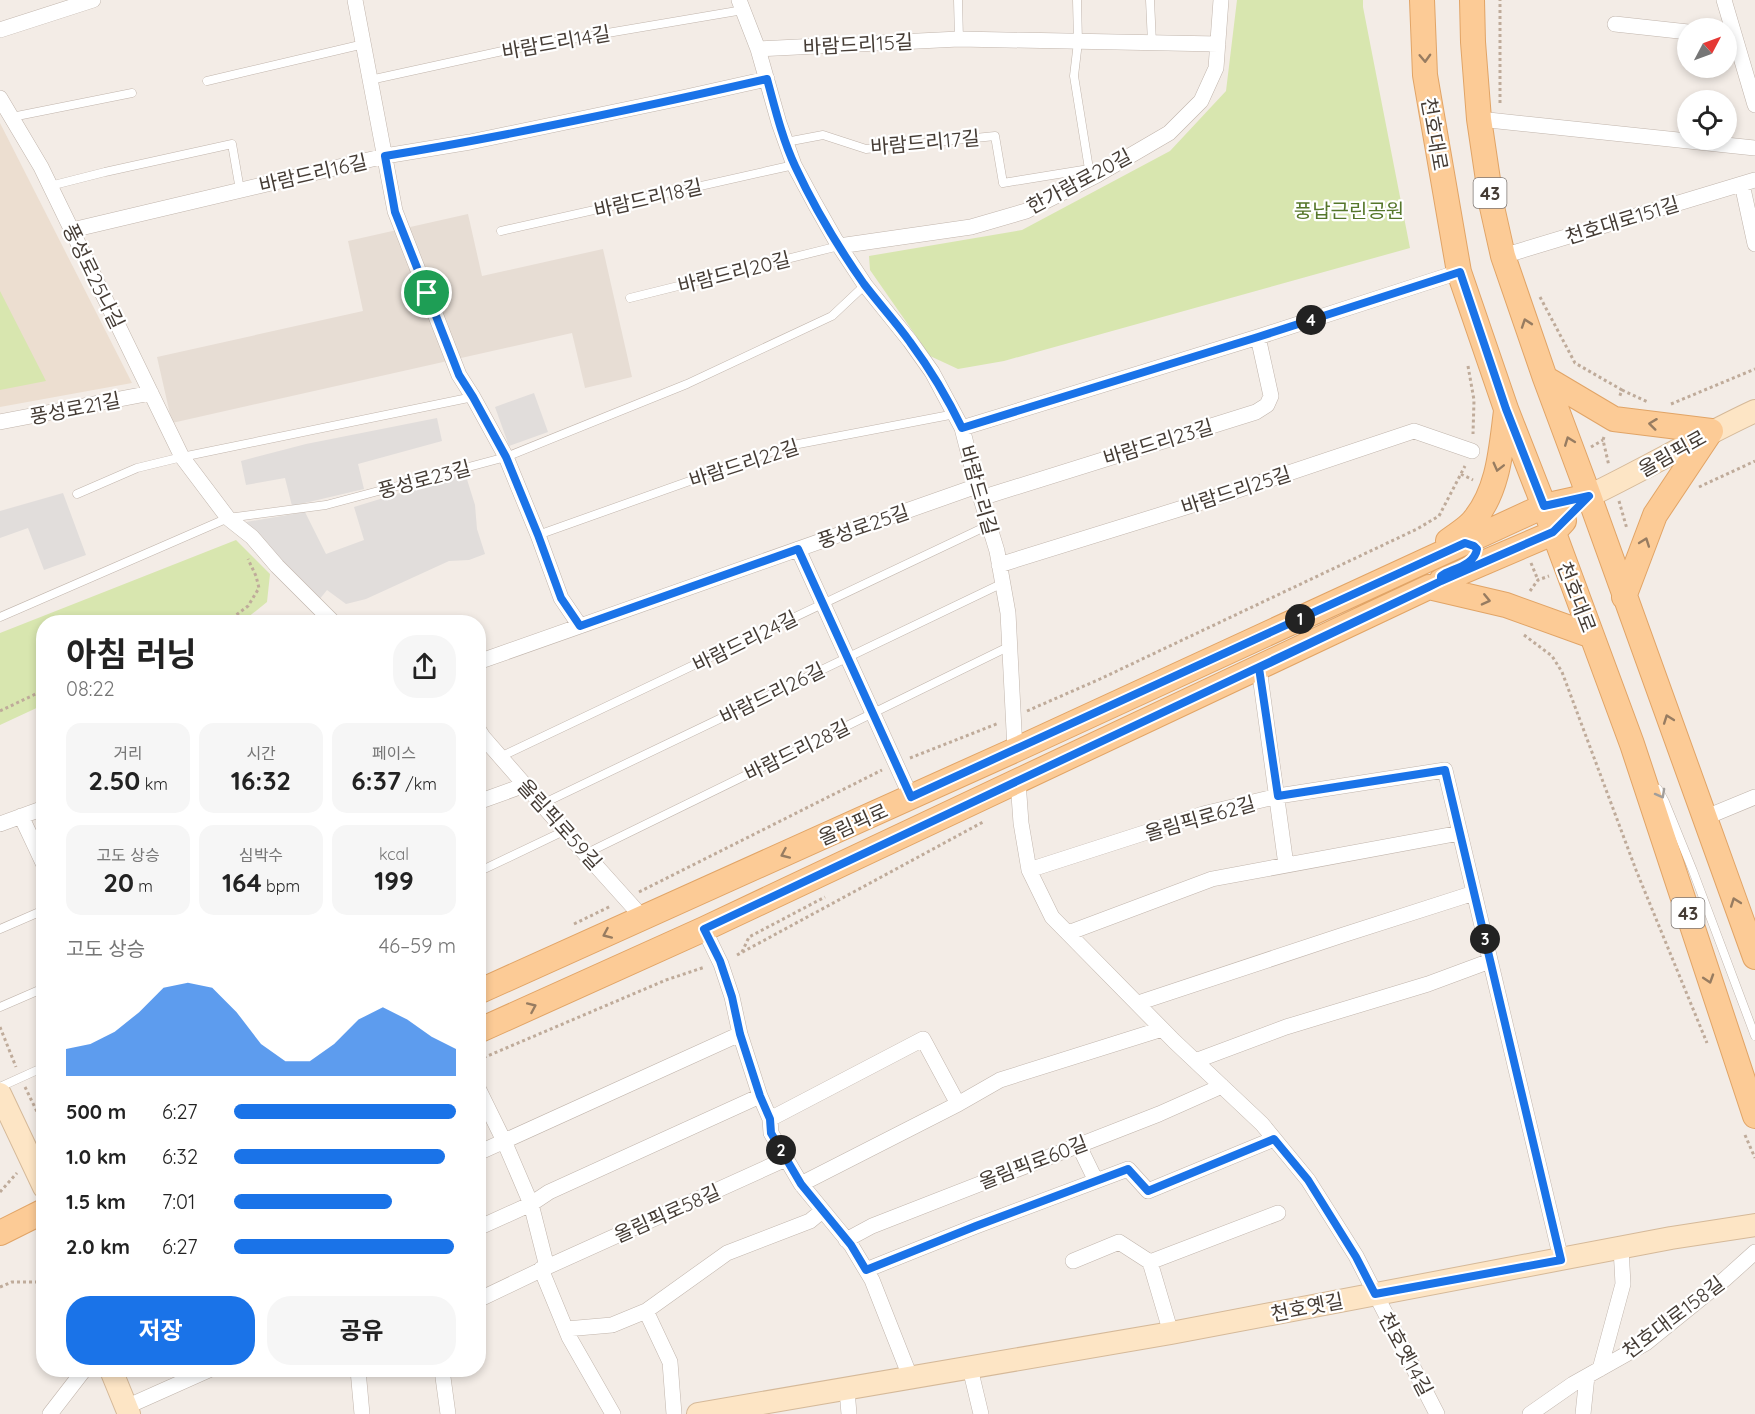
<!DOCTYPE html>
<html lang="ko">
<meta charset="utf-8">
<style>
body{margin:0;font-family:Quicksand,"Noto Sans KR",sans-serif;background:#f6f6f6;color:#222;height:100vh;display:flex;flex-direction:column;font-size:22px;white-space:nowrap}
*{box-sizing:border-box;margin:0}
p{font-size:20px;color:#767676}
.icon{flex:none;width:33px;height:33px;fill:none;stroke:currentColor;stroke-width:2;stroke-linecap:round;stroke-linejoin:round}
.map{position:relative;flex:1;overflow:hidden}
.panel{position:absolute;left:36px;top:615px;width:450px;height:762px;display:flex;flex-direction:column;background:#fff;border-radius:24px;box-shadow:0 3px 9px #0003}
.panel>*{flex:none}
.needle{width:39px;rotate:49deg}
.fabs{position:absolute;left:1677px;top:18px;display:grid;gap:12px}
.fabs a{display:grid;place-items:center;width:60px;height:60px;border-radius:50%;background:#fff;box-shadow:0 3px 9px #0003;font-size:30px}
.pin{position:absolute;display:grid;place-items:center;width:51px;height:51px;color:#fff;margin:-26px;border:3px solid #fff;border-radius:50%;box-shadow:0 2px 6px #0007}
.km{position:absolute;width:30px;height:30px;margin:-15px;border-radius:50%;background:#222;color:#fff;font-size:16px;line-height:30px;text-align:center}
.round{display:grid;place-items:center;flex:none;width:63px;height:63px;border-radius:24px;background:#f6f6f6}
.overview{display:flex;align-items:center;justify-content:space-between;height:102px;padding:0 30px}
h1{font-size:33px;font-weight:700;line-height:45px}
.metrics{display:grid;grid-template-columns:repeat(3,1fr);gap:9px;height:102px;padding:6px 30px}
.metrics div{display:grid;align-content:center;border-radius:15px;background:#f6f6f6;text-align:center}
.metrics b{font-size:26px;font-weight:700}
.metrics small{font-size:16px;font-weight:400}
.metrics p{font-size:16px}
.chart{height:168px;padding:12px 30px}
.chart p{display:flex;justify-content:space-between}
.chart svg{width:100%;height:108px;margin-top:6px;fill:#1a73e8;opacity:.7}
.button{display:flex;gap:12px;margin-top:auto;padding:12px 30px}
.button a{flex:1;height:69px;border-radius:24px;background:#1a73e8;color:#fff;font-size:24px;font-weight:700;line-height:69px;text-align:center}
.button a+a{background:#f6f6f6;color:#222}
ul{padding:0 30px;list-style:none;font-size:20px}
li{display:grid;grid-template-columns:96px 72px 1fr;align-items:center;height:45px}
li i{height:15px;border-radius:8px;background:#1a73e8}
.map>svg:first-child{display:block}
</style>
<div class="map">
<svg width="1755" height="1414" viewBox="0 0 1755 1414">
<rect width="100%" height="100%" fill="#f3ece6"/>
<!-- residential -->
<path fill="#e7ddd4" d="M468 214 482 276 603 249 632 377 585 388 572 333 172 423 157 357 363 311 348 241Z"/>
<!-- education -->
<path fill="#ecded0" d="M0 123 132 383 0 407Z"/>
<!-- green -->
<path fill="#d8e6af" d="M1237 0H1363V7L1410 248 1004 361 958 369 930 356 870 270 869 256 1022 230 1170 151 1226 91Z
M0 291 46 381 0 390Z
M236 540 270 574 267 602 242 622H44L43 705 0 725V633Z"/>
<!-- parking -->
<path fill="#e1dddb" d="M534 393 548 432 509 446 495 407Z
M437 418 442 441 358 464 364 489 292 506 285 478 246 485 241 461 306 444Z
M465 473 475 505 477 529 485 554 469 560 449 561 366 599 346 604 327 590 319 600 246 522 305 512 326 554 364 540 354 507Z
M63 493 86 555 44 570 28 528 0 538V511Z"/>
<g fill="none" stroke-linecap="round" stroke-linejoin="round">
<!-- lane casing -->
<g stroke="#c1b5ac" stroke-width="9">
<path id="lane" d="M958 0 959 39
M1150 0 1152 43
M370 80 507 50 743 10
M207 81 364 44
M12 117 132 93
M786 142 823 135 866 149 995 136 1003 183 1089 169 1074 76 1078 42 1077 0
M50 186 105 172 232 144 240 190
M501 231 794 165
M630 298 839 246
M77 494 137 468 182 457 473 397
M538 535 788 446 955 414
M0 617 228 518 326 505 506 457 687 384 832 316 865 285
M500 757 989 525
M1658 789 1665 802 1693 871 1755 1036
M542 804 1003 583
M585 854 1010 646
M478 872 564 831
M0 929 44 910
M0 1007 44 988
M0 1087 44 1067"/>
</g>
<!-- street casing -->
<g stroke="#c1b5ac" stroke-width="16">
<path id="street" d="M355 0 395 211 459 375 473 397 506 457 538 535 561 598 580 626
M739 0 758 49 779 123 794 165 815 204 836 241 865 285 910 341 932 372 962 428 977 486 997 551 1008 613 1015 750
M1724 0 1755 105
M1615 24 1688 32
M0 30 93 0
M758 49 959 39 1218 44
M0 98 41 167 182 457 228 518 252 537 277 566 333 622
M1479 119 1755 148
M1742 184 1755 244
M72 230 385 156 470 142 686 97 767 79
M839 246 971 227 1026 211 1097 175 1169 133 1201 101 1216 68 1221 0
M1503 256 1755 180
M0 422 151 393
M962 428 1258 337 1459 272
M981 498 1256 412 1267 405 1271 396 1258 337
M798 549 911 797
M999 565 1205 501 1414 431 1472 451
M478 662 977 486
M1259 668 1286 865
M478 729 483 737 572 839 643 918
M1018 781 1021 823 1029 870 1052 917 1174 1041 1262 1124 1308 1180 1356 1256 1437 1414
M478 802 525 785
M21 816 44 865
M1704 818 1755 797
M0 824 44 808
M1029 870 1203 814 1278 796 1445 770 1561 1259
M704 929 721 964 732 997 740 1034 760 1096 770 1119 771 1133 801 1184 851 1245 872 1280 911 1379
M1068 933 1212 879 1460 833
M1138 1003 1343 935 1474 893
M1195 1061 1286 1027 1428 984 1490 961
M478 1088 504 1141 531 1204 547 1267
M770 1119 923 1039 958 1104
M1078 1144 1096 1181
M478 1153 740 1034
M801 1184 958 1104 1000 1080 1162 1029
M478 1228 531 1204 549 1192 760 1096
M846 1240 872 1226 1159 1114 1222 1086
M1073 1261 1119 1242 1150 1262
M541 1269 569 1337 613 1414
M866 1270 976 1226 1128 1169 1148 1191 1274 1139
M478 1300 547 1267 786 1159
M646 1311 670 1362 674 1414
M566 1329 612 1325 646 1311 727 1253 810 1221 822 1211
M1171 1333 1150 1262 1278 1213
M970 1368 981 1414
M1600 1369 1623 1284 1621 1248
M358 1370 362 1414
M442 1370 448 1414
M847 1390 849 1414
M126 1407 209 1370
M50 1414 84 1370
M1530 1414 1573 1384 1646 1343 1725 1279 1755 1252
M1583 1414 1587 1376"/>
</g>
<!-- secondary casing -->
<g stroke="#d5b999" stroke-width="24">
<path id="secondary" d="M1589 496C1645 469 1699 437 1755 411
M0 1094 44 1187
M111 1370 129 1414
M698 1414 1171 1333 1671 1238 1755 1225"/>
</g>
<!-- primary casing -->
<g stroke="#e1a466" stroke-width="26">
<path id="primary" d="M1422 0 1425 75 1459 272 1506 409 1544 506 1632 744 1755 1116
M1472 0 1473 42 1479 119 1492 207 1503 256 1545 378 1589 496 1755 957
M1545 378 1614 419 1711 431 1655 515 1624 597
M1448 541C1457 534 1468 528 1474 520 1499 489 1501 449 1506 411
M1441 581 1553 533 1564 521
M478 992 1015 750 1544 506 1589 496
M478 1031 704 929 1429 587 1506 605 1592 636
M0 1233 44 1211"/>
</g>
<!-- path -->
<path stroke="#bfab9a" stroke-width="3" stroke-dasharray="3 3" stroke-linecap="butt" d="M1500 103V0
M1540 297 1575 363 1622 390 1619 398
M1468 366 1474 400 1473 434
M1622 390 1648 402
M1671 404 1755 369
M1604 437 1603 440 1609 466
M1591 447 1603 440
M1461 474 1473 480
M1699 487 1755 461
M1619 501 1627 529
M1531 563 1538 580
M1530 591 1538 580 1549 576
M227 622 248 606 259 588 256 576 248 559
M1524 635 1552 656 1562 672 1636 870 1707 1043
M0 711 44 690
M1027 711 1100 679 1417 529 1439 516 1465 466
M910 758 999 723
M639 892 882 770
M574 924 611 906
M742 952 749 937 825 897
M737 955 983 822
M0 1027 16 1067
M478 1060 666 980 705 967
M25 1087 44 1126
M1745 1135 1755 1158
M0 1192 17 1173
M0 1287 12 1282H44"/>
<!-- lane -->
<use href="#lane" stroke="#fff" stroke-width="8"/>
<!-- street -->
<use href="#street" stroke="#fff" stroke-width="15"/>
<!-- secondary -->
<use href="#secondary" stroke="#fde5c5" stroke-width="22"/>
<!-- primary -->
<use href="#primary" stroke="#fccb96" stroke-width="24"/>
</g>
<!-- one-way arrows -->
<defs><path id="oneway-chevron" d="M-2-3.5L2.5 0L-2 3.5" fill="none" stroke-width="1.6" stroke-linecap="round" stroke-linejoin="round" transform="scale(1.5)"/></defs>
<g stroke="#977c61">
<use href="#oneway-chevron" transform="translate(1425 58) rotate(88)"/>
<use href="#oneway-chevron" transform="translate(1526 323) rotate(-109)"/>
<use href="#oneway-chevron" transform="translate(1653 424) rotate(-173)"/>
<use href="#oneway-chevron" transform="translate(1569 441) rotate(-111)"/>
<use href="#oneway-chevron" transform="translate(1498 467) rotate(104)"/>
<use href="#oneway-chevron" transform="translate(1645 542) rotate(-70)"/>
<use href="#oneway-chevron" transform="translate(1486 600) rotate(13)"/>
<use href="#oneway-chevron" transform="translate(1668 719) rotate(-110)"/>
<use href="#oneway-chevron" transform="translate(785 854) rotate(156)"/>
<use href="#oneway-chevron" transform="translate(1735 902) rotate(-110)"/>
<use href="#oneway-chevron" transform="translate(607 934) rotate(156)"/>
<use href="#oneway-chevron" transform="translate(1709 979) rotate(72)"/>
<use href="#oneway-chevron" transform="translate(532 1007) rotate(-24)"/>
</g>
<use stroke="#a29e9a" href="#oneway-chevron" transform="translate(1661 794) rotate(61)"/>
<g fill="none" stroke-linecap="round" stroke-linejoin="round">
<!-- route casing -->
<g stroke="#fff" stroke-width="12">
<path id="route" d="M427 293 459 375 473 397 506 457 538 535 561 598 580 626 798 549 911 797 1465 543 1474 546 1477 549C1475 564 1456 568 1444 574L1441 576V581L704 929 720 961 732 997 740 1034 760 1096 770 1119 771 1133 801 1184 851 1245 866 1270 976 1226 1128 1169 1148 1191 1274 1139 1308 1180 1356 1257 1375 1294 1561 1260 1445 770 1278 796 1259 668 1429 587 1441 581 1553 532 1589 496 1544 506 1506 409 1460 272 1258 337 962 428C947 397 930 369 910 342 896 322 879 304 864 284 838 247 814 207 795 166 782 138 775 108 767 79 640 108 513 135 385 156L395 212 427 293"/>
</g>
<!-- route -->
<use href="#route" stroke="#1a73e8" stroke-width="8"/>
</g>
<g text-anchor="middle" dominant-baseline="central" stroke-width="4.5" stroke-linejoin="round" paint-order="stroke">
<!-- shield labels -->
<g fill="#fff" stroke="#7d7672" stroke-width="1.5">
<rect x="1473.5" y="178" width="33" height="30" rx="4.5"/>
<rect x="1671.5" y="898" width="33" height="30" rx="4.5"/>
</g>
<g font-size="18" font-weight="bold" fill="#453c35">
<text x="1490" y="193">43</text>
<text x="1688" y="913">43</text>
</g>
<!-- street labels -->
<g font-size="20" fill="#453c35" stroke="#fff">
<text transform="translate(556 42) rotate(-10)">바람드리14길</text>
<text transform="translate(858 44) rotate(-3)">바람드리15길</text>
<text transform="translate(1435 134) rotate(80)">천호대로</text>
<text transform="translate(925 142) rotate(-5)">바람드리17길</text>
<text transform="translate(313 173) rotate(-13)">바람드리16길</text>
<text transform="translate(1079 181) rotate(-28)">한가람로20길</text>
<text transform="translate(648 198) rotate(-13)">바람드리18길</text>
<text transform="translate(1622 220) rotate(-17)">천호대로151길</text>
<text transform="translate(734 272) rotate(-14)">바람드리20길</text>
<text transform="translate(94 276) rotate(64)">풍성로25나길</text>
<text transform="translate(75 408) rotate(-11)">풍성로21길</text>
<text transform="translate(1158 442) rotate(-17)">바람드리23길</text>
<text transform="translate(1672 453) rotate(-29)">올림픽로</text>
<text transform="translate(744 463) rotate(-18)">바람드리22길</text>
<text transform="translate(424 479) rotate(-15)">풍성로23길</text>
<text transform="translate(979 490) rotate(74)">바람드리길</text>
<text transform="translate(1236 490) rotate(-18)">바람드리25길</text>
<text transform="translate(863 526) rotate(-19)">풍성로25길</text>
<text transform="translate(1577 597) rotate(69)">천호대로</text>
<text transform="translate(745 641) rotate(-26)">바람드리24길</text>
<text transform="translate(772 693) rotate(-26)">바람드리26길</text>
<text transform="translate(797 750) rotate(-26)">바람드리28길</text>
<text transform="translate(1200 818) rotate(-16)">올림픽로62길</text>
<text transform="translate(560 824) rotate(48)">올림픽로59길</text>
<text transform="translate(853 824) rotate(-24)">올림픽로</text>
<text transform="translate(1033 1162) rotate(-21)">올림픽로60길</text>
<text transform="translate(667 1213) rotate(-24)">올림픽로58길</text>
<text transform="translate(1307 1307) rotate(-11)">천호옛길</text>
<text transform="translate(1673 1317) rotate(-37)">천호대로158길</text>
<text transform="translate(1406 1354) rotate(62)">천호옛14길</text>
</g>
<!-- park labels -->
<g font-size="20" fill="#55762a" stroke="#fff">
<text x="1349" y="210">풍납근린공원</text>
</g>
</g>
</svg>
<div class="fabs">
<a><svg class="needle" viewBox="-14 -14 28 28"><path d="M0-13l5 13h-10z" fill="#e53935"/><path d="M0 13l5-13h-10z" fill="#767676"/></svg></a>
<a><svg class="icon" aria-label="locate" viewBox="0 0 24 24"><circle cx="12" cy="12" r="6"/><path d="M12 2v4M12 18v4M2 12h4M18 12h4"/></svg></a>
</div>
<div class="pin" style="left:427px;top:293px;background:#1e9e55"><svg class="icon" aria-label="arrive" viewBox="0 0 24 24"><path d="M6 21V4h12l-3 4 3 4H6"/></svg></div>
<b class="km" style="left:1300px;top:619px">1</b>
<b class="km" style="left:781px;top:1150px">2</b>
<b class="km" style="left:1485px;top:939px">3</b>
<b class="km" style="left:1311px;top:320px">4</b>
<section class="panel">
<div class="overview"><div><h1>아침 러닝</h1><p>08:22</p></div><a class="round"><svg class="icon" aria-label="share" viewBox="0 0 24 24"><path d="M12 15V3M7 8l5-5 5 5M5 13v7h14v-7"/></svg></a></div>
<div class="metrics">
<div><p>거리</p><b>2.50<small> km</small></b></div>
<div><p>시간</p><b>16:32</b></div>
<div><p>페이스</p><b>6:37<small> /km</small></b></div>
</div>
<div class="metrics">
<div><p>고도 상승</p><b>20<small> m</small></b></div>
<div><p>심박수</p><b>164<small> bpm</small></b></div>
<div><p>kcal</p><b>199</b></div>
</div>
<div class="chart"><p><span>고도 상승</span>46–59 m</p>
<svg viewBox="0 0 160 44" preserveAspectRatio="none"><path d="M0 44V33L10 31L20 26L30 18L40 8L50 6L60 8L70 18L80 31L90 38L100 38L110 31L120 21L130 16L140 21L150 28L160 33V44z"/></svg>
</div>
<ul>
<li><b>500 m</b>6:27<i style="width:100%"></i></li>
<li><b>1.0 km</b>6:32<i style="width:95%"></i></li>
<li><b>1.5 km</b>7:01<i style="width:71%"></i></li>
<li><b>2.0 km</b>6:27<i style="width:99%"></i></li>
</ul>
<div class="button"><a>저장</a><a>공유</a></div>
</section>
</div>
